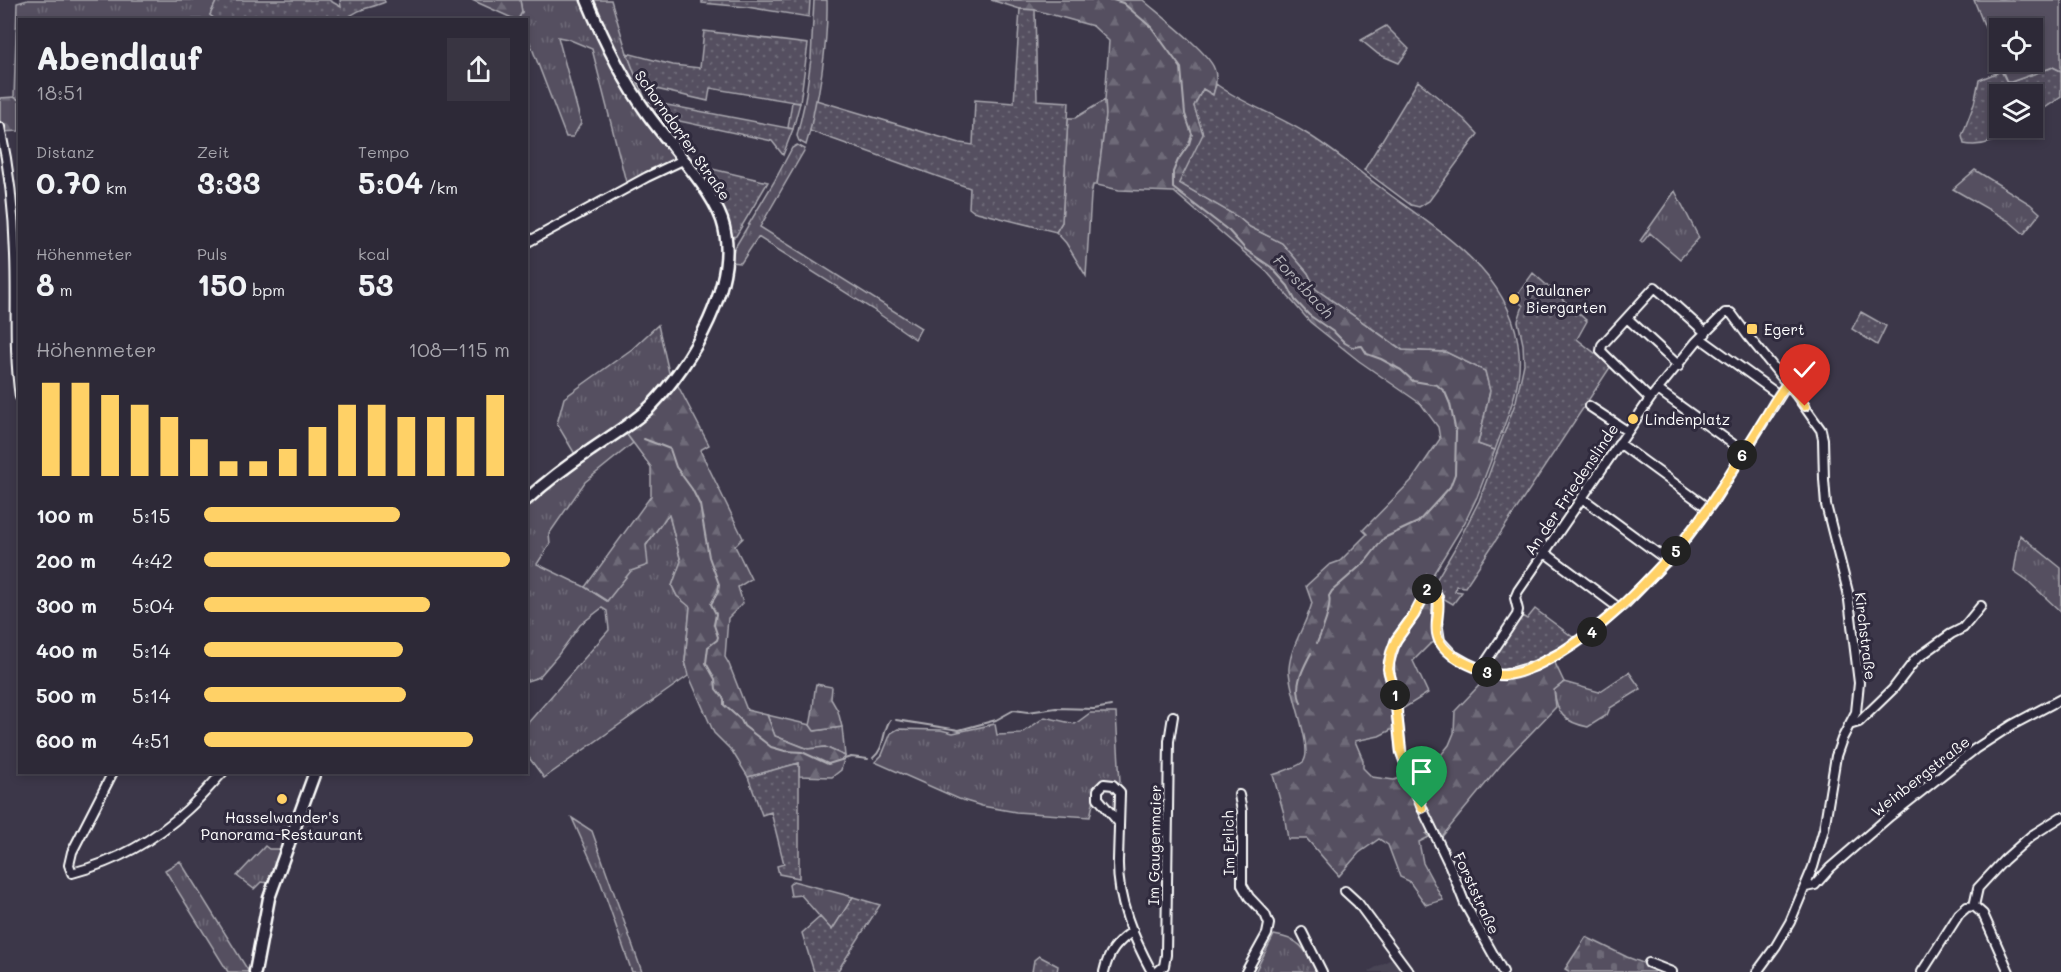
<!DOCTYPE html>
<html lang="de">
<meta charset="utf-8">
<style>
body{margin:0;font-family:Mali,sans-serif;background:#393542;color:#f1f3f6;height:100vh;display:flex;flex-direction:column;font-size:22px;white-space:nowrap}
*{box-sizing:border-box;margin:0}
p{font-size:20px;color:#a7a6ad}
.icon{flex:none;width:33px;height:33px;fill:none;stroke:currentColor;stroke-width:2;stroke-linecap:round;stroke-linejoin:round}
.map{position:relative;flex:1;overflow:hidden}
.side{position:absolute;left:18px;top:18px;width:510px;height:756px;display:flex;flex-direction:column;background:#2d2937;border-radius:0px;box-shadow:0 3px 9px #0003,0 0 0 2px #484552}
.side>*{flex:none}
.fabs{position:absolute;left:1989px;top:18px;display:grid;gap:12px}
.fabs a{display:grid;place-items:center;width:54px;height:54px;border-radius:0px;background:#2d2937;box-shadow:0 3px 9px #0003,0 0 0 2px #484552;font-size:30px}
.pin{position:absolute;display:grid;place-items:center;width:51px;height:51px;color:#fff;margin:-62px -26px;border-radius:50% 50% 50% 0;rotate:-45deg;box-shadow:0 0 6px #0007}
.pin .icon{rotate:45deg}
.km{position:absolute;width:30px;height:30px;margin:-15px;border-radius:50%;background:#222;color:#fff;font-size:16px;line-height:30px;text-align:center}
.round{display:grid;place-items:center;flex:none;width:63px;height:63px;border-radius:0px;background:#393542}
.head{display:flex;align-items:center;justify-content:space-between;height:102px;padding:0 18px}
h1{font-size:33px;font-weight:700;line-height:45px}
.figures{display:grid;grid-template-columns:repeat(3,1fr);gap:9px;height:102px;padding:6px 18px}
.figures div{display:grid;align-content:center}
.figures b{font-size:30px;font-weight:700}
.figures small{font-size:16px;font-weight:400}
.figures p{font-size:16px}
.chart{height:168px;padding:12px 18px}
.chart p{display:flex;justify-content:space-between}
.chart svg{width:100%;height:108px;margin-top:6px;stroke:#ffd166;stroke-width:6}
ul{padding:0 18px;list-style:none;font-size:20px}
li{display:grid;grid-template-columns:96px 72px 1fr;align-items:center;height:45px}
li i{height:15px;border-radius:8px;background:#ffd166}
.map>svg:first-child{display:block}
</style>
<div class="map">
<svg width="2061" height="972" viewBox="0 0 2061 972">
<defs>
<pattern id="grass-tufts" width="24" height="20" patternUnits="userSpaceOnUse" patternTransform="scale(1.5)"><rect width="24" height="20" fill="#555060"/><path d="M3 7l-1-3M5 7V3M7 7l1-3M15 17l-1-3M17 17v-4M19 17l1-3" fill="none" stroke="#6e6a78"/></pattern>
<pattern id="forest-firs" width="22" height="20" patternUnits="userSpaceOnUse" patternTransform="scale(1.5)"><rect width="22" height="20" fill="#555060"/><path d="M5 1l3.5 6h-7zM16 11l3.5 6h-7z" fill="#6e6a78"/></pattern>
<pattern id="cemetery-stones" width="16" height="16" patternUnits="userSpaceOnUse" patternTransform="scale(1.5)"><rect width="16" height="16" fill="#555060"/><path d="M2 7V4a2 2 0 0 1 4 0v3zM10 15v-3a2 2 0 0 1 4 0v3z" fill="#6e6a78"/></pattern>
<pattern id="park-dots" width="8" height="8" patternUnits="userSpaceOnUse" patternTransform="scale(1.5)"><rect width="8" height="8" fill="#555060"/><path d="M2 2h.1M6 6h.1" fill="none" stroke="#6e6a78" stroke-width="1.8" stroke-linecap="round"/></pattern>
</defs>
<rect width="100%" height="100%" fill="#3c3749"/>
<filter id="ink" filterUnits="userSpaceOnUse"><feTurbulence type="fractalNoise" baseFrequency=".0167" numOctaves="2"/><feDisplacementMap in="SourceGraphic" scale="12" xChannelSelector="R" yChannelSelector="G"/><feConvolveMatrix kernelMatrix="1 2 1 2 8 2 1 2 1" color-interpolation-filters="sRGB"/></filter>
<g filter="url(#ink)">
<!-- built -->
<path fill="#494455" d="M1395 957 1404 972H1370L1369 971Z"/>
<!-- grass -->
<path fill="url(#grass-tufts)" stroke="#aaa8b0" stroke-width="1.5" d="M28 0H217L210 15 216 19 20 20 19 100 14 97 17 3Z
M520 0H583L675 157 674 162 627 186 592 49 568 39 558 37 581 123 573 137H566L527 35 526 20H518L522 12Z
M591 0H611L627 53 646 101 644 103 631 82Z
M814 0H827C828 44 819 103 806 145L799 141 797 136 805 101 811 59Z
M1105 100 1106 115 1097 185H1093L1091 195 1086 276 1066 243 1056 232 1062 222 1068 118H1075Z
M792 102 800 103 793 129 788 128Z
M797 145 805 149 760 227 921 328 915 339 872 309 758 237 741 263 730 262 734 249 774 182 792 148Z
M1975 170 2030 204 2040 213 2024 234 2009 221 1953 189Z
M1675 191 1699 238 1680 259 1650 233 1642 243 1640 241Z
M658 325 670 377C642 410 611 432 576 456L557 424 564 398 632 349Z
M625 432 633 443 585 482 549 534 550 544 537 564 585 587 607 601C629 573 646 544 667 516L669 515 681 562 672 586 677 596 690 606 685 661 688 676 544 778 527 755V724L609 630 607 611 602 608 580 625 558 655 539 677 527 681V504L555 480Z
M2020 535 2061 568V612L2027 580 2014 571Z
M1629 672 1641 689 1610 708 1607 715 1588 727C1564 722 1557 714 1554 690L1564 682 1599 692Z
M1090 713H1116L1120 782 1118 783 1107 780 1097 786 1090 817 1016 812 982 806 959 799 875 762 882 755 891 733 898 729 941 730 953 733 995 724 997 735 1021 734 1045 717 1075 724Z
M767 715 810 725 815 731 842 727 845 756 825 747 809 749 775 736Z
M572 818 592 831 642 972H632L601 883Z
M265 846 269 849H280L281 852 270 883 261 882 254 889 237 876Z
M180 861 249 972H228L165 870Z
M793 881 853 897 832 931 801 895 791 896 789 885Z
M1274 935C1301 939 1305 949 1317 972H1255Z"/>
<!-- forest -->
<path fill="url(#forest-firs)" stroke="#aaa8b0" stroke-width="1.5" d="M472 0H520L522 12 518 19H514Z
M991 0H1143C1159 14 1208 52 1214 68 1218 77 1216 86 1213 95L1203 89 1194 106 1204 134 1180 183 1238 217 1250 227 1282 243 1308 273 1316 289 1402 350 1446 352 1485 371 1490 391 1478 444 1495 450 1477 497 1465 522 1423 591 1435 596 1434 628 1437 641 1430 644 1413 661 1428 693 1399 711 1395 728 1379 736 1355 741 1363 760V768L1372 777 1394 780 1406 776 1410 784 1421 780 1449 745 1454 733 1455 711 1489 675 1553 659 1564 682 1554 690 1556 707 1506 759 1440 839 1434 829 1426 834 1429 837 1419 842 1423 863 1443 900 1426 905 1409 881 1400 877 1388 845 1379 839 1359 853 1339 876 1307 839H1288L1284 814 1273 775C1282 771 1296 768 1303 762 1315 750 1287 688 1289 668 1291 645 1306 625 1312 603L1306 586 1329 565 1340 561 1367 534 1363 530 1412 480 1440 439 1438 427 1421 404 1359 361 1310 322 1267 272 1174 192 1119 190 1097 185 1106 115 1105 100 1109 41 1093 26 1035 10 1020 9Z
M14 97 19 100V131L0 132V98Z
M676 382 709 445 700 450 743 538 735 546 751 579 738 587 743 603 728 618 725 657 729 664 747 710 767 715 775 736 808 749 825 747 845 756 841 770 832 777 799 776V763L748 777 732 751 714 733 689 676 685 661 690 607 677 596 672 586 681 561 669 515 667 516 646 545 648 565 631 571 607 601 585 587 651 496V467L625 432Z
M816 684 832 687 831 699 838 711 842 727 814 731 810 725C814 711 813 698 816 684Z"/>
<!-- cemetery -->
<path fill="url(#cemetery-stones)" stroke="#aaa8b0" stroke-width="1.5" d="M1586 937 1627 957 1651 966 1654 972H1570L1565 969Z"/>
<!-- park -->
<path fill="url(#park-dots)" stroke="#aaa8b0" stroke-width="1.5" d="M217 0H329L341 7 340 0H384L385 2C370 9 359 7 347 19L216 20 210 15Z
M702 0H810L809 17 747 7 702 3Z
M1020 9 1035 10 1037 100 1069 102 1062 222 1056 232 973 211 969 208 970 188 810 131 816 100 960 143 973 145 975 100 1014 103Z
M1386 26 1409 49 1399 63 1378 54 1361 40Z
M704 31 808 44 800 103 710 88 708 101 639 85 627 53 673 65 700 68Z
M2053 67 2061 71V97L2033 116 2032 94H2000V128H2017C2001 139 1984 148 1964 144L1962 136 1974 104 1979 80 2001 71 2007 82H2011Z
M1418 81 1464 119 1478 134 1429 201 1419 207 1411 205 1364 170Z
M1216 84C1243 104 1275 114 1304 132 1333 149 1358 171 1385 191 1441 233 1514 275 1519 353 1522 387 1506 419 1495 450L1478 444 1490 391 1485 371 1446 352 1403 350 1316 289 1308 273 1282 243 1250 227 1238 217 1179 183 1203 134 1194 106 1203 89 1213 95Z
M646 101 793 129 783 155 772 141 661 117 655 118 644 103Z
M695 165 768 182 736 236 734 237 730 234Z
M1533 273 1587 321 1577 339 1611 366 1465 587 1456 586 1455 591 1462 592 1453 604 1441 597 1435 582 1455 548 1479 501 1516 401 1524 364 1523 344 1518 321 1523 306 1515 298Z
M1861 312 1886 326 1877 345 1852 329Z
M1535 609 1574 638 1575 641C1549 656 1523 673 1493 671L1489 666 1490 659 1522 616 1527 619Z
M799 763V878L779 874 777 866 784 864 771 812 762 815 748 777Z
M853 897 880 905 837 972H814L802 933 820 917 832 930Z
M1039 956 1058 966 1057 972H1032L1034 960Z"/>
<!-- pitch -->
<path fill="#555060" stroke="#aaa8b0" stroke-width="1.5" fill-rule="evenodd" d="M1974 0H2061V71L2053 67 2011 82H2007ZM2000 28H2032V62H2000Z"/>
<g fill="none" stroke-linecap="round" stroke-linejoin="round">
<!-- stream -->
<path stroke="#afadb4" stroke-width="2" d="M1113 0 1123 3 1152 28 1181 68 1185 114 1192 134 1189 144 1178 160 1173 172V188L1229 231 1246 250 1271 267 1288 286 1295 300 1309 315 1335 333 1345 343 1352 347 1362 346 1367 354 1381 359 1401 370 1413 381 1437 385 1445 392 1450 404 1456 432 1455 474 1450 487 1418 522 1384 538 1366 561 1332 591 1329 596C1332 607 1322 632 1317 643
M644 439 670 449 676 467 692 489 700 505 709 557 719 584 718 592 711 604 716 614 714 625 718 637 717 640 708 647 706 663 715 679 716 689 724 699V705L741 720 744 726 771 747 785 751 802 752 828 764 851 757 868 759
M1301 703C1293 685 1303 669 1311 653
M896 720 959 730 996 720 1014 710 1028 712 1056 708 1094 709 1111 706
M873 758C885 749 882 732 890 720"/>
<!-- street casing -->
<g stroke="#fff" stroke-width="12">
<path id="street" d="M0 127C9 168 14 213 15 255 17 303 13 348 20 397
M526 243 647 177 683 160
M1627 318 1679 366
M1700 338 1779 395
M1658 390 1744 452
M1650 399 1601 351 1602 345 1655 287 1706 333
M1589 406 1627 431
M1619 443 1708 508
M1582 498 1668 561
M1544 552 1619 608
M1481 669 1517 615 1518 610 1515 598 1518 591 1650 399 1696 342 1725 313H1731L1748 336 1797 396 1821 430 1823 439 1824 479 1826 505 1848 592 1859 683 1856 712 1842 739 1836 756 1824 829 1813 867 1790 922 1776 946 1757 972
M1849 725 1859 722 1893 689 1916 659 1951 634 1963 628 1981 606
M113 772 72 852 69 865 72 873C115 862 155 840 188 809 200 798 211 785 223 772
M1239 795 1242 811V885L1249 897 1265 914 1269 924 1267 934 1246 972
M1119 823 1098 798V790L1104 784 1113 785 1120 792V793L1118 860C1117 901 1133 937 1152 972
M1806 887 1815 885 1830 868 1890 816 1975 749 2012 725 2061 699
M1345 891 1358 903 1409 972
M1974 906 1978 888 2004 860 2031 836 2061 817
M1974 906 1983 914 2009 972
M1302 932 1322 972
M1649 963 1672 972
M1104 972C1108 953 1117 942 1133 931
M1157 972 1164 966 1166 955 1169 741 1173 716
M1503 972 1465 904 1450 866 1422 808 1401 752 1395 695 1389 672V662L1396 640 1414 615 1428 588 1435 592 1438 597 1437 622 1440 641 1453 655 1467 663 1492 674 1504 675 1535 666 1562 652 1595 629 1626 603 1679 548 1713 502 1788 383
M1922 972 1959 914 1967 907 1974 906"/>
</g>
<!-- secondary casing -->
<g stroke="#fff" stroke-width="15">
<path id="secondary" d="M526 500C547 481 568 465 591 450 611 436 632 424 650 407 691 365 742 280 722 220 710 187 670 145 649 116 623 80 604 41 587 0
M255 972 269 898 315 772"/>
</g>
<!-- street -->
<use href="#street" stroke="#2f2a3d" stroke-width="8"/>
<!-- secondary -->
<use href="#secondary" stroke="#2f2a3d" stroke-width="10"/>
</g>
</g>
<g fill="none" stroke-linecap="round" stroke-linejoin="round" filter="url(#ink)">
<!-- route casing -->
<g stroke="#fff" stroke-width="12">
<path id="route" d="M1422 808 1401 752 1395 695 1388 669 1391 653 1396 640 1414 615 1428 588C1450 599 1429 623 1440 642 1449 658 1472 666 1489 673 1508 680 1532 668 1549 659 1585 641 1614 614 1642 586 1674 553 1697 527 1722 487 1736 464 1751 441 1765 418 1772 406 1779 393 1788 383L1805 406"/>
</g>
<!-- route -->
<use href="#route" stroke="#ffd166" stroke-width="8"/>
</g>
<!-- markers -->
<g fill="#ffd166" stroke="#2f2a3d" stroke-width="2">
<circle cx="1514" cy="299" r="6"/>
<rect x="1746" y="323" width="12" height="12" rx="3"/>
<circle cx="1633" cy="419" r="6"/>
<circle cx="282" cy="799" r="6"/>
</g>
<g text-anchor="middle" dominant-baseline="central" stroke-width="6" stroke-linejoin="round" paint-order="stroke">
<!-- street labels -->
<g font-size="15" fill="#fff" stroke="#2f2a3d">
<text transform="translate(683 135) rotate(55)">Schorndorfer Straße</text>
<text transform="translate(1571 489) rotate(-56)">An der Friedenslinde</text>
<text transform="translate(1866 636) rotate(83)">Kirchstraße</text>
<text transform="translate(1920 776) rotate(-38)">Weinbergstraße</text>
<text transform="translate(1228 843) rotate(-91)">Im Erlich</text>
<text transform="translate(1154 845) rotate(-89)">Im Gaugenmaier</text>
<text transform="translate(1477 893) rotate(65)">Forststraße</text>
</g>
<!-- poi labels -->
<g font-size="15" fill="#fff" stroke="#2f2a3d" text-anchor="start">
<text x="1526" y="290">Paulaner<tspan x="1526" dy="17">Biergarten</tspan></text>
<text x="1764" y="329">Egert</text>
<text x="1645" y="419">Lindenplatz</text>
<text x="282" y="817" text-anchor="middle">Hasselwander's<tspan x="282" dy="17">Panorama-Restaurant</tspan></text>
</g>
<!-- water labels -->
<g font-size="16" font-style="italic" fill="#b5b4ba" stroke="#2f2a3d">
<text transform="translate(1304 286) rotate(47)">Forstbach</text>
</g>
</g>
</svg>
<div class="fabs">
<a><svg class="icon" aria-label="locate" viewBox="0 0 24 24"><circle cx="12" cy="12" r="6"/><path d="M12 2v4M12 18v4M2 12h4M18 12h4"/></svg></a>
<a><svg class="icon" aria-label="layers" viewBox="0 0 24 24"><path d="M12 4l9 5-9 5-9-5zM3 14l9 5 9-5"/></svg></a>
</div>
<div class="pin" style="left:1422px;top:808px;background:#1e9e55"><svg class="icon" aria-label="arrive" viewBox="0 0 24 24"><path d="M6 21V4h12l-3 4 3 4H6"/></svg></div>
<div class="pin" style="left:1805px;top:406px;background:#d93025"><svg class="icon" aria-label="check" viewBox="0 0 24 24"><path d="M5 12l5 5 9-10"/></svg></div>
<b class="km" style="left:1395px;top:695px">1</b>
<b class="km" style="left:1427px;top:589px">2</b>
<b class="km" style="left:1487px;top:672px">3</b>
<b class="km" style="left:1592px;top:632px">4</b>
<b class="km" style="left:1676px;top:551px">5</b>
<b class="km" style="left:1742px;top:455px">6</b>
<section class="side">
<div class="head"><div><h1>Abendlauf</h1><p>18:51</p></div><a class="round"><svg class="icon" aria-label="share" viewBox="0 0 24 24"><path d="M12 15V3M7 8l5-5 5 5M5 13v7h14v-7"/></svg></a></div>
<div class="figures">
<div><p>Distanz</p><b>0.70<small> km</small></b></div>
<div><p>Zeit</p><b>3:33</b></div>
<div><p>Tempo</p><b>5:04<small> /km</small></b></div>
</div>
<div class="figures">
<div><p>Höhenmeter</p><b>8<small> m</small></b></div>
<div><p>Puls</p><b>150<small> bpm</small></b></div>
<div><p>kcal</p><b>53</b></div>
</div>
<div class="chart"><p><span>Höhenmeter</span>108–115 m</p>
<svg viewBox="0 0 160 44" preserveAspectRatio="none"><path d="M5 44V6M15 44V6M25 44V11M35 44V15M45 44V20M55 44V29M65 44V38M75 44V38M85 44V33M95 44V24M105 44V15M115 44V15M125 44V20M135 44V20M145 44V20M155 44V11"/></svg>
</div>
<ul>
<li><b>100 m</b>5:15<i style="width:64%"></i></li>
<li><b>200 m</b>4:42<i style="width:100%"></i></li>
<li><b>300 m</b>5:04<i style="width:74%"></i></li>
<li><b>400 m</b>5:14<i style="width:65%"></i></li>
<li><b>500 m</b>5:14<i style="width:66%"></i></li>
<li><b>600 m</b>4:51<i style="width:88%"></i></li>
</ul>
</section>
</div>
